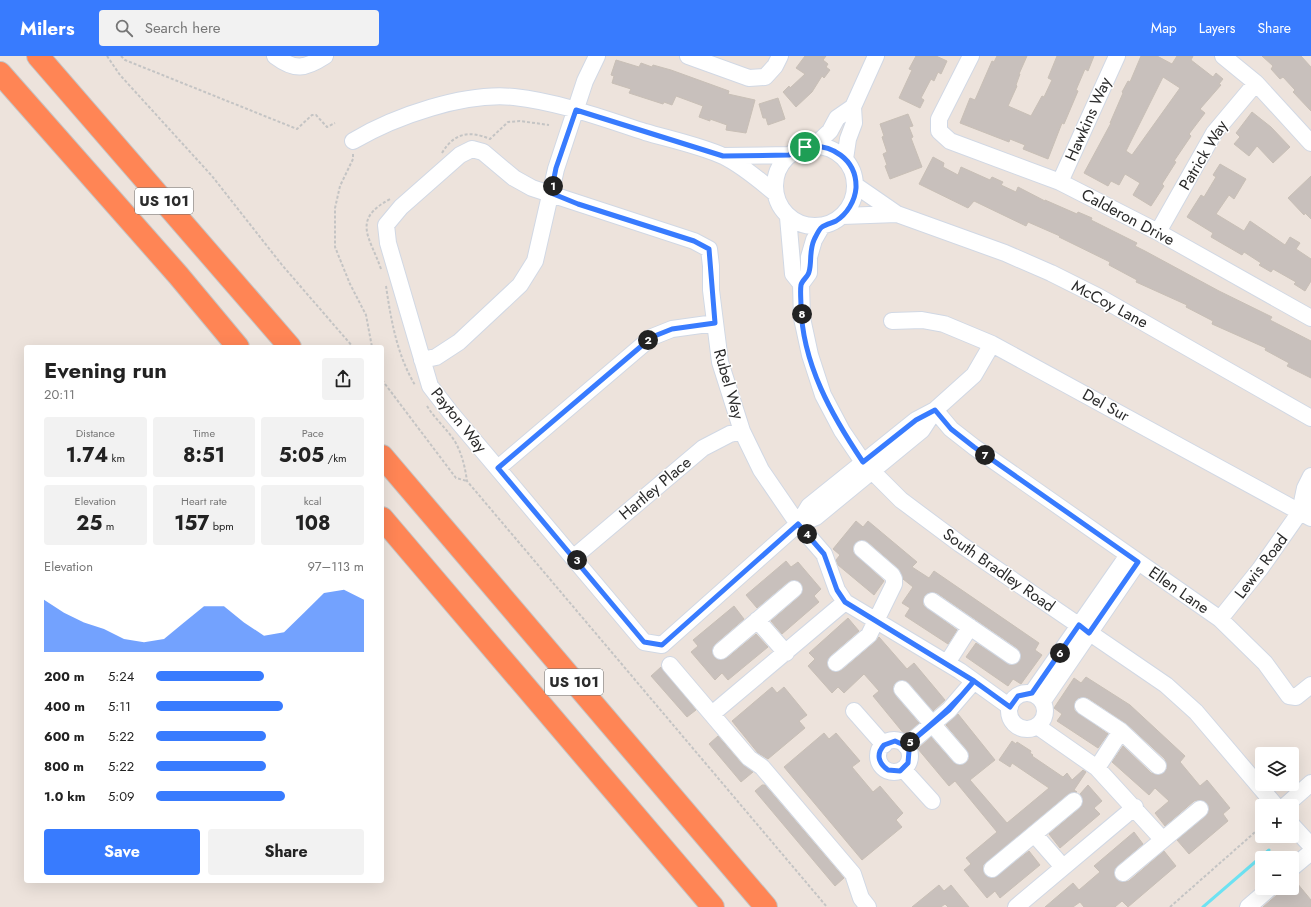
<!DOCTYPE html>
<meta charset="utf-8">
<style>
body{margin:0;font-family:Jost,sans-serif;background:#f2f2f2;color:#222;height:100vh;display:flex;flex-direction:column;font-size:15px;white-space:nowrap}
*{box-sizing:border-box;margin:0}
p{font-size:13px;color:#767676}
.icon{flex:none;width:22px;height:22px;fill:none;stroke:currentColor;stroke-width:2;stroke-linecap:round;stroke-linejoin:round}
.map{position:relative;flex:1;overflow:hidden}
.panel{position:absolute;left:24px;top:289px;width:360px;height:538px;display:flex;flex-direction:column;background:#fff;border-radius:4px;box-shadow:0 4px 16px #0002}
.panel>*{flex:none}
.buttons{position:absolute;left:1255px;top:691px;display:grid;gap:8px}
.buttons a{display:grid;place-items:center;width:44px;height:44px;border-radius:4px;background:#fff;box-shadow:0 4px 16px #0002;font-size:20px}
.pin{position:absolute;display:grid;place-items:center;width:34px;height:34px;color:#fff;margin:-17px;border:2px solid #fff;border-radius:50%;box-shadow:0 1px 4px #0007}
.km{position:absolute;width:20px;height:20px;margin:-10px;border-radius:50%;background:#222;color:#fff;font-size:11px;line-height:20px;text-align:center}
.round{display:grid;place-items:center;flex:none;width:42px;height:42px;border-radius:4px;background:#f2f2f2}
.headline{display:flex;align-items:center;justify-content:space-between;height:68px;padding:0 20px}
h1{font-size:22px;font-weight:700;line-height:30px}
.metrics{display:grid;grid-template-columns:repeat(3,1fr);gap:6px;height:68px;padding:4px 20px}
.metrics div{display:grid;align-content:center;border-radius:4px;background:#f2f2f2;text-align:center}
.metrics b{font-size:20px;font-weight:700}
.metrics small{font-size:11px;font-weight:400}
.metrics p{font-size:11px}
.chart{height:112px;padding:8px 20px}
.chart p{display:flex;justify-content:space-between}
.chart svg{width:100%;height:72px;margin-top:4px;fill:#387bfe;opacity:.7}
.action{display:flex;gap:8px;margin-top:auto;padding:8px 20px}
.action a{flex:1;height:46px;border-radius:4px;background:#387bfe;color:#fff;font-size:16px;font-weight:700;line-height:46px;text-align:center}
.action a+a{background:#f2f2f2;color:#222}
ul{padding:0 20px;list-style:none;font-size:13px}
li{display:grid;grid-template-columns:64px 48px 1fr;align-items:center;height:30px}
li i{height:10px;border-radius:5px;background:#387bfe}
header{display:flex;align-items:center;gap:24px;box-sizing:border-box;height:56px;padding:0 20px;background:#387bfe;color:#fff}
header strong{font-size:19px}
nav{display:flex;gap:22px;margin-inline-start:auto;font-size:14px}
.search{width:280px;height:36px;background:#f2f2f2;display:flex;align-items:center;gap:10px;box-sizing:border-box;padding:0 14px;border-radius:4px;color:#767676;font-size:15px}
.map>svg:first-child{display:block}
</style>
<header>
<strong>Milers</strong>
<div class="search"><svg class="icon" aria-label="search" viewBox="0 0 24 24"><circle cx="10" cy="10" r="6"/><path d="M15 15l6 6"/></svg>Search here</div>
<nav><a>Map</a><a>Layers</a><a>Share</a></nav>
</header>
<div class="map">
<svg width="1311" height="851" viewBox="0 0 1311 851">
<rect width="100%" height="100%" fill="#ede3dc"/>
<g fill="none" stroke-linecap="round" stroke-linejoin="round">
<!-- stream -->
<path stroke="#6de2f2" stroke-width="3" d="M1203 851 1269 794"/>
</g>
<!-- building -->
<path fill="#c8c0bc" stroke="#c8bfb6" fill-rule="evenodd" d="M805 0H826L823 4 828 8 826 11 830 14 824 22 822 20 812 36 796 51 783 36 789 30 790 32 805 18 796 12Z
M916 0H936L947 5 941 18 938 16 934 25 931 23 921 42 924 44 920 52 899 42 912 14 909 13Z
M997 0H1027L1019 18H1020L1016 29 1017 30 1008 50 1031 60 1042 40 1044 41 1052 24 1048 22 1057 0H1094L1088 15 1085 13 1076 34 1078 35 1064 68 1062 67 1048 103 1023 93 1025 89 1010 83 1009 86 960 67 970 42 975 44 992 5 994 6Z
M1141 0H1157L1172 8 1177 0H1193L1191 4 1213 21 1216 17 1223 23 1219 28 1221 29 1200 53 1205 57 1189 78 1191 80 1174 105 1176 106 1162 128 1164 130 1151 150 1133 139 1140 127 1125 118 1119 129 1111 125 1108 130 1084 117 1111 67H1110L1123 37 1122 36 1128 25 1130 26ZM1163 21 1180 32 1132 99 1126 95Z
M1262 0H1301L1311 11V55L1293 36 1295 34 1283 21 1280 23 1271 13 1273 10Z
M616 4 639 11 641 7 652 11 653 9 671 14 729 35 728 38 755 44 746 77 726 74 727 69 710 63V65L699 61 703 50 676 40 672 49 664 46 663 48 629 37 631 33 612 27 614 20 611 19Z
M778 42 785 63 768 69 766 62H763L759 48Z
M1252 56 1271 71 1290 91 1273 107 1257 90 1249 100 1234 88 1240 81 1236 77Z
M908 58 913 70 909 71 913 81 911 82 922 111 890 123 885 110 887 109 883 98 887 96 882 81 884 80 880 68Z
M933 101 944 107 943 111 958 119 961 111 990 124 992 121 1003 126 1001 129 1016 136 1018 131 1045 145V144L1077 158 1078 156 1092 162 1091 164 1137 187 1135 190 1145 195 1219 235 1272 261 1270 264 1311 285V322L1287 310 1289 307 1265 294 1266 292 1212 268 1213 265 1186 251 1187 249 1136 226 1137 224 1109 209 1110 206 1059 181 1060 180 1028 166 1026 170 974 145 968 152 919 128Z
M1220 108 1246 123 1234 143 1229 139 1216 158 1244 175 1250 165 1285 189 1290 181 1300 187 1296 193 1311 203V225L1305 235 1294 228 1296 226 1273 213 1271 216 1259 209 1261 207 1244 196 1242 199 1211 181 1213 177 1187 161 1201 139 1204 141 1216 121 1213 119Z
M1311 120V163L1305 157 1304 159 1288 142Z
M856 465 863 471 868 465 917 506 912 511 929 522 934 515 1039 587 1035 594 1042 599 1021 628 1013 623 1008 630 966 601 976 587 1011 609 1016 608 1021 600 1017 592 937 537H928L924 540 923 549 957 574 948 588 905 560 910 552 902 547 913 531 903 523 898 512 868 486 859 484 853 491V496L884 525 874 539 838 509 836 504 840 499 833 493Z
M786 505 791 511 798 506 821 533 814 540 819 546 782 578 771 565 800 540 803 532 801 527 793 524 788 526 757 552 746 539Z
M734 550 744 563 715 588 712 596 714 601 718 604 727 602 756 578 768 591 728 624 722 617 715 624 691 596 698 590 693 584Z
M848 562 859 575 830 600 827 608 829 613 837 616 842 614 875 586 879 581 907 613 914 607 945 644 933 655 909 627 901 624 896 626 893 630 895 639 919 667 905 679 873 640 879 635 864 618 844 637 838 631 832 637 808 610 815 603 809 597Z
M661 611 696 654 687 661 651 620Z
M1086 621 1130 649 1185 700 1180 706 1200 730 1207 724 1230 752 1223 758 1228 765 1189 798 1177 784 1206 760 1209 752 1207 747 1199 744 1194 745 1165 770 1155 757 1169 745 1155 732 1149 739 1112 706 1123 690 1151 717 1160 719 1167 713 1165 703 1127 668 1088 642H1078L1075 645 1074 654 1108 678 1098 692 1057 665 1062 658 1054 652 1074 622 1081 627Z
M772 631 777 637 784 631 807 659 799 665 805 672 768 703 758 697 732 665Z
M958 658 995 704 970 724 1007 767 1049 732 1012 707 1010 711 999 704 1012 685 1016 688 1017 686 1031 695 1030 697 1033 699 1032 700 1063 721 1067 717 1072 724 1083 714 1086 716 1074 734 1077 736 1068 738 983 809V815L985 819 994 822 1029 795 1040 809 1000 842 995 835 987 842 964 814 971 808 966 802 997 776 955 725 949 730 918 693 931 681 953 706 961 709 966 707 969 703 967 694 946 669Z
M824 677 829 683 836 677 860 705 852 711 873 736 880 730 903 757 896 764 902 771 862 804 784 711Z
M718 680 742 708 753 716 741 726 709 688Z
M762 729H765L844 822 835 830 755 735Z
M1088 729 1102 745 1094 752 1100 758 1060 792 1049 778 1080 752 1083 744 1080 738Z
M1134 776 1143 788 1117 810 1114 818 1116 823 1124 826 1129 825 1164 795 1176 810 1128 851 1122 845 1115 851H1084L1080 846 1073 851H1045L1073 827 1079 834 1100 816 1094 810Z
M1292 821 1311 844V851H1263L1285 832H1292Z
M939 829 944 835 951 829 969 851H948L945 848 941 851H912Z"/>
<g fill="none" stroke-linecap="round" stroke-linejoin="round">
<!-- minor casing -->
<g stroke="#d1d8e4" stroke-width="18">
<path id="minor" d="M275 0C295 15 305 13 325 0
M688 0 749 22 765 21 775 10 780 0
M971 0 939 63V75L950 85 1060 126 1158 176 1311 262
M1223 0 1256 27 1311 87
M353 85C395 60 465 36 514 41 559 46 602 62 645 76 669 83 701 90 723 100 742 109 759 124 775 137
M775 130a40 40 0 1 1 80 0a40 40 0 1 1-80 0Z
M814 90 830 75 837 62 853 51
M723 100 789 99
M845 103 848 83 854 67 853 51 876 0
M1060 126 1117 0
M855 129 897 158 1005 197 1051 217 1099 241 1311 362
M842 160 897 158
M788 161 793 218 801 228 802 262 810 299 823 339 842 375 863 406 901 444 960 488 1166 629 1196 656 1276 750
M1158 176 1214 77 1256 27
M801 228 809 217V201L814 184 822 170
M892 265 922 264 944 268 992 288 1311 462
M422 304 436 301 459 286 520 229 535 205 556 113 585 25 597 0
M935 354 916 364 809 450 798 468 662 589 644 586 450 356 430 330 388 187 386 169 401 151 460 99 472 93 483 96 514 122 532 132 694 185 709 193 711 210V234L720 306 742 375 761 414 798 468 824 498 837 534 845 546 960 615 1010 651
M935 354 951 373 974 391 1220 563 1265 607 1289 640 1296 641 1311 629
M498 412 652 281 672 273 715 267
M1300 456 1305 432 1311 420
M798 468 816 461 922 374 935 354 974 319 992 288
M574 501 703 392 730 378 742 375
M932 545 1012 600
M1220 563 1260 513 1300 456 1311 444
M757 564 786 597
M721 595 794 533
M836 607 869 579 894 528V523L892 519 862 493
M947 607 970 571
M670 609 749 702 762 711 853 818 861 842 868 851
M902 633 960 700
M1032 637 1128 499
M1009 655a18 18 0 1 1 36 0a18 18 0 1 1-36 0Z
M1043 645 1138 506
M1083 650 1121 675 1158 710
M854 655 884 689
M712 658 845 546
M1037 670 1097 712 1163 784
M878 700a16 16 0 1 1 32 0a16 16 0 1 1-32 0Z
M906 690 949 654 974 625
M1097 712 1121 675
M903 713 932 745
M1285 750 1311 727
M1292 769 1311 790
M1034 778 1063 811
M1292 812 1311 796
M992 813 1074 745
M1123 817 1200 753
M1016 851 1135 751
M1248 851 1270 832"/>
</g>
<!-- highway casing -->
<g stroke="#c4c4c4" stroke-width="24">
<path id="highway" d="M38 0 290 291
M0 17 178 219 238 291
M382 400 766 851
M382 462 713 851"/>
</g>
<!-- path -->
<path stroke="#c4c4c4" stroke-width="2" stroke-dasharray="3 2" stroke-linecap="butt" d="M107 0 120 19 212 120 282 209 353 291
M121 0 125 4 297 73 312 59H316L327 71 335 67
M442 97C454 77 469 74 490 83L508 66 520 65 549 69
M353 98V103L340 130 335 152V191L350 228 366 259 372 291
M381 213C370 181 351 164 390 143
M386 230C391 264 397 299 415 329
M382 324 456 422 467 425
M427 350C435 363 446 372 454 384 462 397 465 411 467 425L827 851
M1170 851 1262 770"/>
<!-- minor -->
<use href="#minor" stroke="#fff" stroke-width="16"/>
<!-- highway -->
<use href="#highway" stroke="#ff8555" stroke-width="22"/>
</g>
<g fill="none" stroke-linecap="round" stroke-linejoin="round">
<!-- route casing -->
<g stroke="#fff" stroke-width="8">
<path id="route" d="M805 91 789 99 723 100 576 54 556 112 551 137 578 148 694 185 709 193 715 267 672 273 652 281 498 412 644 586 662 589 798 468 824 498 837 534 845 546 974 625 949 654 906 690 895 685 884 689C876 698 878 707 888 714L900 715 908 707 909 695 906 690C931 668 953 651 974 625L1010 651 1018 640 1032 637 1079 569 1089 577 1138 506 974 391 951 373 935 354 916 364 863 406C832 360 802 307 801 250 801 244 800 235 801 229 802 224 808 221 809 216 812 206 809 195 814 184 816 180 819 173 822 171 826 168 832 167 836 165 847 158 855 145 856 132 857 103 831 87 805 91"/>
</g>
<!-- route -->
<use href="#route" stroke="#387bfe" stroke-width="5"/>
</g>
<g text-anchor="middle" dominant-baseline="central" stroke-width="3" stroke-linejoin="round" paint-order="stroke">
<!-- shield labels -->
<g fill="#fff" stroke="#6b6b6b" stroke-width="1">
<rect x="135" y="132" width="58" height="26" rx="3"/>
<rect x="545" y="613" width="58" height="26" rx="3"/>
</g>
<g font-size="15" font-weight="bold" fill="#2b2b2b">
<text x="164" y="145">US 101</text>
<text x="574" y="626">US 101</text>
</g>
<!-- street labels -->
<g font-size="16" fill="#2b2b2b" stroke="#fff">
<text transform="translate(1088 63) rotate(-66)">Hawkins Way</text>
<text transform="translate(1203 99) rotate(-59)">Patrick Way</text>
<text transform="translate(1128 161) rotate(28)">Calderon Drive</text>
<text transform="translate(1110 248) rotate(28)">McCoy Lane</text>
<text transform="translate(729 328) rotate(74)">Rubel Way</text>
<text transform="translate(1106 349) rotate(29)">Del Sur</text>
<text transform="translate(459 364) rotate(51)">Payton Way</text>
<text transform="translate(655 432) rotate(-40)">Hartley Place</text>
<text transform="translate(1261 510) rotate(-53)">Lewis Road</text>
<text transform="translate(999 514) rotate(35)">South Bradley Road</text>
<text transform="translate(1179 534) rotate(35)">Ellen Lane</text>
</g>
</g>
</svg>
<div class="buttons">
<a><svg class="icon" aria-label="layers" viewBox="0 0 24 24"><path d="M12 4l9 5-9 5-9-5zM3 14l9 5 9-5"/></svg></a>
<a>+</a>
<a>−</a>
</div>
<div class="pin" style="left:805px;top:91px;background:#1e9e55"><svg class="icon" aria-label="arrive" viewBox="0 0 24 24"><path d="M6 21V4h12l-3 4 3 4H6"/></svg></div>
<b class="km" style="left:553px;top:130px">1</b>
<b class="km" style="left:648px;top:284px">2</b>
<b class="km" style="left:577px;top:504px">3</b>
<b class="km" style="left:807px;top:478px">4</b>
<b class="km" style="left:910px;top:686px">5</b>
<b class="km" style="left:1060px;top:597px">6</b>
<b class="km" style="left:985px;top:399px">7</b>
<b class="km" style="left:802px;top:258px">8</b>
<section class="panel">
<div class="headline"><div><h1>Evening run</h1><p>20:11</p></div><a class="round"><svg class="icon" aria-label="share" viewBox="0 0 24 24"><path d="M12 15V3M7 8l5-5 5 5M5 13v7h14v-7"/></svg></a></div>
<div class="metrics">
<div><p>Distance</p><b>1.74<small> km</small></b></div>
<div><p>Time</p><b>8:51</b></div>
<div><p>Pace</p><b>5:05<small> /km</small></b></div>
</div>
<div class="metrics">
<div><p>Elevation</p><b>25<small> m</small></b></div>
<div><p>Heart rate</p><b>157<small> bpm</small></b></div>
<div><p>kcal</p><b>108</b></div>
</div>
<div class="chart"><p><span>Elevation</span>97–113 m</p>
<svg viewBox="0 0 160 44" preserveAspectRatio="none"><path d="M0 44V12L10 20L20 26L30 30L40 36L50 38L60 36L70 26L80 16L90 16L100 26L110 34L120 32L130 20L140 8L150 6L160 12V44z"/></svg>
</div>
<ul>
<li><b>200 m</b>5:24<i style="width:52%"></i></li>
<li><b>400 m</b>5:11<i style="width:61%"></i></li>
<li><b>600 m</b>5:22<i style="width:53%"></i></li>
<li><b>800 m</b>5:22<i style="width:53%"></i></li>
<li><b>1.0 km</b>5:09<i style="width:62%"></i></li>
</ul>
<div class="action"><a>Save</a><a>Share</a></div>
</section>
</div>
